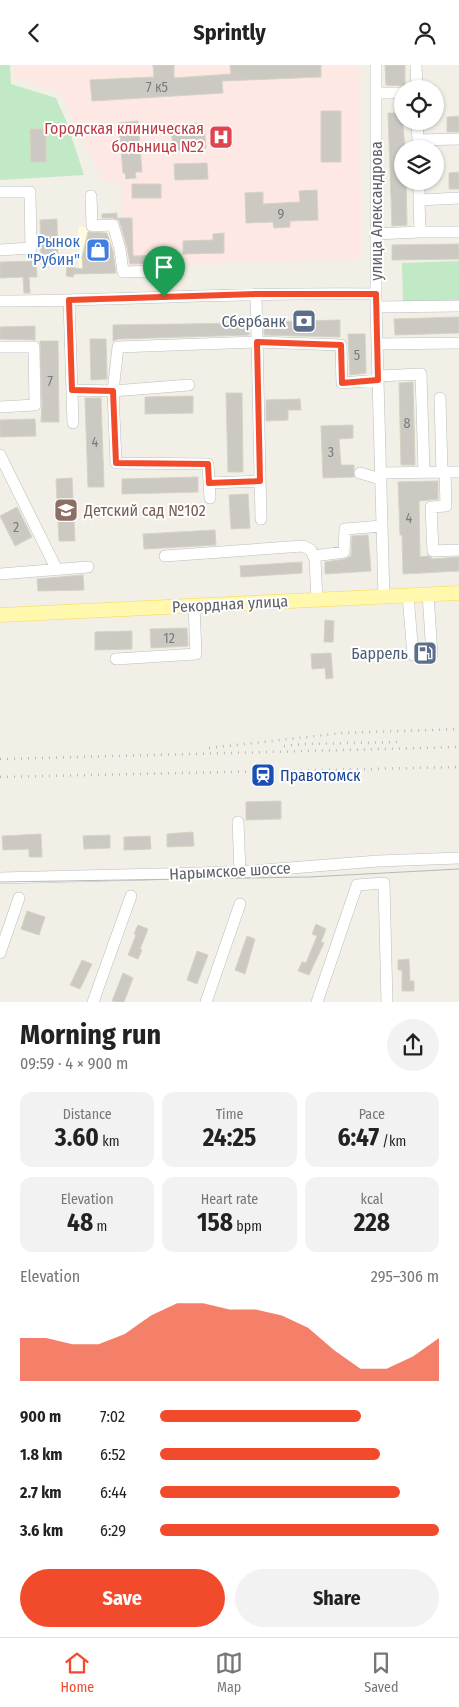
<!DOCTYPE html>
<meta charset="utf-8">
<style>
body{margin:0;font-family:"Fira Sans Condensed",sans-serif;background:#f2f2f2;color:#222;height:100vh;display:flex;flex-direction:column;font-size:19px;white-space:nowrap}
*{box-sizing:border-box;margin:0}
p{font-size:16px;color:#767676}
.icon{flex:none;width:28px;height:28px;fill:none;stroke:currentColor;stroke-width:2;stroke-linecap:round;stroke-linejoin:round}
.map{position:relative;height:937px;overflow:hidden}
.panel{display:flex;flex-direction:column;background:#fff;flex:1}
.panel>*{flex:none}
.fabs{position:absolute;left:394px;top:15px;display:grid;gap:10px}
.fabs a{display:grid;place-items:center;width:50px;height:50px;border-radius:50%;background:#fff;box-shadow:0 1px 4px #0004;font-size:25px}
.pin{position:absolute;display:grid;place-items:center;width:42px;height:42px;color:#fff;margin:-51px -21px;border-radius:50% 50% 50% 0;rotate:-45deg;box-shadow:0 0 5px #0007}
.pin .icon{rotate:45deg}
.round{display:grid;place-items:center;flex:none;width:52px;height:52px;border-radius:26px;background:#f2f2f2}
.overview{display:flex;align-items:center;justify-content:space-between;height:85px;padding:0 20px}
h1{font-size:28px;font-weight:700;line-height:38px}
.stats{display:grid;grid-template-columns:repeat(3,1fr);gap:8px;height:85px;padding:5px 20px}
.stats div{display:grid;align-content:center;border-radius:12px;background:#f2f2f2;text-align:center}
.stats b{font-size:25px;font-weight:700}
.stats small{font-size:14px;font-weight:400}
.stats p{font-size:14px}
.chart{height:140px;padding:10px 20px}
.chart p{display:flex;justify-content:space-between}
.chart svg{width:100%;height:90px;margin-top:5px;fill:#f24b2b;opacity:.7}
.primary-button{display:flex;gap:10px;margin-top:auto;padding:10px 20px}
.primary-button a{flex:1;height:58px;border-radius:30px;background:#f24b2b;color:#fff;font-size:20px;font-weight:700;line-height:58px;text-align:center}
.primary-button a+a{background:#f2f2f2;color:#222}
ul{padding:0 20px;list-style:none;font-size:16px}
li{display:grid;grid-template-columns:80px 60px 1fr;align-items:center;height:38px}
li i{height:12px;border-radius:6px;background:#f24b2b}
header{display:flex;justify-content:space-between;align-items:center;height:65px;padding:0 20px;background:#fff;font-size:22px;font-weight:700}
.tabs{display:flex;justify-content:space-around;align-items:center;height:70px;border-top:1px solid #e0e0e0;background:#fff;font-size:14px;color:#767676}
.tabs a{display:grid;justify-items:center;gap:2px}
.tabs .active{color:#f24b2b}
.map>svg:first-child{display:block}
</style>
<header><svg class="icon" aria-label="back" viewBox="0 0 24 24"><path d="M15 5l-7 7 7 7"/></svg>Sprintly<svg class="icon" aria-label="person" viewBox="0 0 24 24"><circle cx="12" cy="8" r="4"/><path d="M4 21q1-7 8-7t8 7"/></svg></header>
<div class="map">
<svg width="459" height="937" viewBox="0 0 459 937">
<rect width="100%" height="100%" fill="#f1efe6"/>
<!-- commercial -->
<path fill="#fffadd" d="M78 162H118L119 207 79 208Z"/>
<!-- medical -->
<path fill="#fde8e3" d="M13 0H359L362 194 124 200 122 116H103L59 26 13 13Z"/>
<!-- green -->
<path fill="#c2e9c5" d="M0 0H10L11 19 56 33 67 58 84 110 0 115Z
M459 196V235L403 237 402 198Z"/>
<!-- building -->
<path fill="#ccc9c3" stroke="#d6d2c4" d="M153 0H174V13L231 9 230 0H321V12L222 16 223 28 92 36 90 15 154 12Z
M385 0H405V21L386 20Z
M321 46H341V97H321Z
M388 48H402L405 84H402V116H406L407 160 392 161Z
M459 51V67H447V52Z
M138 56 142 107H135L136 113 126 114 125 108H123L119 58Z
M204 58 206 83 173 86 171 60Z
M30 64H46V97H31Z
M207 98 208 114 175 115 174 99Z
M459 107V124H449V108Z
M132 119H161V133H132Z
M317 125 318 155 290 156V162L274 163 273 157 246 158 245 128 263 127V139L300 137 299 126Z
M117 148V153H132L133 191 160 190 161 198 130 199 127 182 119 155 113 153H102V149Z
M57 154 58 197H41L40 155Z
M88 167 107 168 113 186 116 208 74 209 73 212 66 211 67 202 83 204 82 192Z
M224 168V188L183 189V176L213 175V169Z
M459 179V194L392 195V180Z
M36 196 37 212H29L30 228H24L23 212 0 213V197Z
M459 252V268L395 270 394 254Z
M340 255V272L264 270V257Z
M249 258V270L118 274 113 276V260Z
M35 261V275L0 274V262Z
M348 269H365L366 308 350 310Z
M90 274H106L107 314 91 315Z
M40 276H58L59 357H41L42 340Z
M413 317 415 400H401L399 318Z
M226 328H242L243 407H228Z
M193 331V348L145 349V332Z
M85 333H101L104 422H88Z
M300 334 301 345H288V355L266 356V335Z
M35 354 36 371 0 372V355Z
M353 360V373L339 374 341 400H354V412L323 413 321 361Z
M198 412V427L122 429V414Z
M72 413 75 476H59L56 414Z
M438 416V434L419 436 420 492 428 491 433 494 459 492V506L403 509 402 470H400L398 417Z
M248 429 250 463 231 464 229 430Z
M17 442 32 472 15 481 0 451Z
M215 465 216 480 144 484 143 469Z
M368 470 371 506 325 509V497L345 494 351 491 352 471Z
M302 497V508L241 512 240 501Z
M83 510 84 525 38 526 37 514Z
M325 555 334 556 333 577H324Z
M187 563 188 581 151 583 150 564Z
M132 566V584L95 585V567Z
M331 588 333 613 326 614 325 603 312 604 311 589Z
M281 736V754L246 755V737Z
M193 767 194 781 167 782V769Z
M41 769 42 792H29V784L3 785 2 771Z
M110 770V783L84 784 83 771Z
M150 771 151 784 124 785V772Z
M27 846 45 852 39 870 21 864Z
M316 859 326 864 321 877 324 878 309 910 298 906 302 897 306 898 317 871 312 869Z
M138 860 148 864 140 884 142 885 138 894 128 890 136 870 134 869Z
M247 871 255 874 245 909 235 905Z
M197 886 208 890 197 919 187 915Z
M409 894 410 916H414V926H402V905H398V895Z
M82 895 92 899 80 924 70 920Z
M123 908 133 913 124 937H116L112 936Z"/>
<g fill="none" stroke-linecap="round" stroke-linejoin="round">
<!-- minor casing -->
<g stroke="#bbbdc2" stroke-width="12">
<path id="minor" d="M376 0V242L384 532
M416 0 417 24
M377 28H402
M417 56 418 75
M418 84V75L459 74
M419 116V135
M0 127H30L31 183 0 185
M91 131 92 161 113 160 120 184 123 207 164 206V232
M420 167H459
M375 169 420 167 419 135 459 133
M256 229 261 454
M69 235 73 358
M0 236C125 235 251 227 376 229
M376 242 459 241
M377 279 459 278
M0 282H34L35 340 0 342
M379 311 421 309 424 407
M189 320 113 326 118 282 257 277 341 280 342 318 379 315
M72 325 113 326 116 398 208 399 210 433
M0 390 57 505
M442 407H445L446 441 431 442 433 486 459 485
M445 407H459
M360 408 381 414
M382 408 442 407 440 333
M209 418 260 416
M165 491 303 481 311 485 315 495 317 535
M314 491 344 487 345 464 382 461
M0 509 88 502
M408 531 413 590H432L428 529
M116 594 196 589 194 540
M238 757 240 807
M0 813 240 807 378 796 459 793
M0 888 19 833
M93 937 131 831
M206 937 240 839
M317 937 357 820 384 818 387 937"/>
</g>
<!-- major casing -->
<g stroke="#f8d858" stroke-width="15">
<path id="major" d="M0 550 459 528"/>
</g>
<!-- minor -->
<use href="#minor" stroke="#fff" stroke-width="11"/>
<!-- major -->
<use href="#major" stroke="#fff8ad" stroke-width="14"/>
<!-- tram -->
<path stroke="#b7b8b8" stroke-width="1" d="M0 817 309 812 459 804"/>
<!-- rail -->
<path stroke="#b7b8b8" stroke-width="2.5" stroke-dasharray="1 6" stroke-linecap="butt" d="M284 681 304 679 402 677
M209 683 342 668 459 664
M0 694 459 682
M0 712 459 702"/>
</g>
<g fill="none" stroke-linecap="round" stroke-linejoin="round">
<!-- route casing -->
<g stroke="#fff" stroke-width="10">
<path id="route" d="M256 229H376L378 315 342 318 341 280 257 277 260 416 209 418 208 399 116 398 113 326 72 325 69 235Z"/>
</g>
<!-- route -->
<use href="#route" stroke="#f24b2b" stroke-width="6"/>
</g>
<!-- icons -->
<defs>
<g id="hospital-square" transform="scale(1.25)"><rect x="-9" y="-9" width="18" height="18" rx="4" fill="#e0444e" stroke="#fff"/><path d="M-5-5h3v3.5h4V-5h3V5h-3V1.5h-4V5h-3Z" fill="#fff"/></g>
<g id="shop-square" transform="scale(1.25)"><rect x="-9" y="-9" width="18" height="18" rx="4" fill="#3f7fe0" stroke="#fff"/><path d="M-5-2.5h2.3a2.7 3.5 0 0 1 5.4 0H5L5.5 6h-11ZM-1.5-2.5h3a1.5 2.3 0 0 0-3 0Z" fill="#fff"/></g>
<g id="bank-square" transform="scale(1.25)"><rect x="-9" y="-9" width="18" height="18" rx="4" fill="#5c6f8a" stroke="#fff"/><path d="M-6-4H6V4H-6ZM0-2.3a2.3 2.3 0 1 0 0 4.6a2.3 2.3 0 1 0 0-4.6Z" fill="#fff"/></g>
<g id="school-square" transform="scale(1.25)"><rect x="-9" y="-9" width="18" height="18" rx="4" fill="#8d6e63" stroke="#fff"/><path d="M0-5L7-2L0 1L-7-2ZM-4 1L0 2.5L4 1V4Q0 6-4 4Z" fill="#fff"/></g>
<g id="fuel-square" transform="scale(1.25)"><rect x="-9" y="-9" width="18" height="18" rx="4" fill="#5c6f8a" stroke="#fff"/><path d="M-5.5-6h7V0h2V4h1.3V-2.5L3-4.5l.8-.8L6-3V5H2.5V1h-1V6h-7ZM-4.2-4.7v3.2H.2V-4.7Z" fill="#fff"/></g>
<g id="station-square" transform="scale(1.25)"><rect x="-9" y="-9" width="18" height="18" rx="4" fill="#1a4fb4" stroke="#fff"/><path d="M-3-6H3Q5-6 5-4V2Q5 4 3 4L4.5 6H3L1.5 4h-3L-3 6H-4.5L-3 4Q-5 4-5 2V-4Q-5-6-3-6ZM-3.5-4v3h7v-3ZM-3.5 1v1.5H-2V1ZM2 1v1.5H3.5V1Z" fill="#fff"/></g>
</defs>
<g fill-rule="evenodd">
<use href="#hospital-square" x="221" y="72"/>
<use href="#shop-square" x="98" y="185"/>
<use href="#bank-square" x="304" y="256"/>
<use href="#school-square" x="66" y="445"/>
<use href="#fuel-square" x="425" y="588"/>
<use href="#station-square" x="263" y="710"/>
</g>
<g text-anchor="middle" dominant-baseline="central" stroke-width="4" stroke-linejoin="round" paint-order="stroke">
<!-- number labels -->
<g font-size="14" fill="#7a7b7e">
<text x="157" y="22">7 к5</text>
<text x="281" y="149">9</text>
<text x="357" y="290">5</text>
<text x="50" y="316">7</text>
<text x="407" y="358">8</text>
<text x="95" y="377">4</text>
<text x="331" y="387">3</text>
<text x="409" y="453">4</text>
<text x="16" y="462">2</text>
<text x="169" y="573">12</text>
</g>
<!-- health labels -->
<g font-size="16" fill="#be3a42" stroke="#fff" text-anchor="end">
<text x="204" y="63">Городская клиническая<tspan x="204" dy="18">больница №2</tspan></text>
</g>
<!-- street labels -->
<g font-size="16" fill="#5e6167" stroke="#fff">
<text transform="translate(376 146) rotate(-90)">улица Александрова</text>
<text transform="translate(230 539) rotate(-3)">Рекордная улица</text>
<text transform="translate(230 806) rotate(-3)">Нарымское шоссе</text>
</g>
<!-- shop labels -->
<g font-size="16" fill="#366cbe" stroke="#fff" text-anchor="end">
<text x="80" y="176">Рынок<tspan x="80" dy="18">"Рубин"</tspan></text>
</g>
<!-- service labels -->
<g font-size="16" fill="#4e5e75" stroke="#fff" text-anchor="end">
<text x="286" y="256">Сбербанк</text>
<text x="408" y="588">Баррель</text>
</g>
<!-- education labels -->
<g font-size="16" fill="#785e54" stroke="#fff" text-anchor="start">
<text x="84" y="445">Детский сад №102</text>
</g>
<!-- transit labels -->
<g font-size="16" fill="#164399" stroke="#fff" text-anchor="start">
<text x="280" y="710">Правотомск</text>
</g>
</g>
</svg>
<div class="fabs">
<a><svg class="icon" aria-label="locate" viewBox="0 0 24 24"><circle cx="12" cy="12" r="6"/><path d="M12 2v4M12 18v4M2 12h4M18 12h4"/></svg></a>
<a><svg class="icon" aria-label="layers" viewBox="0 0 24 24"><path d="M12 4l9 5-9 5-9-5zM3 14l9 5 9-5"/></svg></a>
</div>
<div class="pin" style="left:164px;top:232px;background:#1e9e55"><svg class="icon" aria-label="arrive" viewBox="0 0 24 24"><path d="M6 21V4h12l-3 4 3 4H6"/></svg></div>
</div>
<section class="panel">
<div class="overview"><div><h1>Morning run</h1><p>09:59 · 4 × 900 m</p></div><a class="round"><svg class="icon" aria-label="share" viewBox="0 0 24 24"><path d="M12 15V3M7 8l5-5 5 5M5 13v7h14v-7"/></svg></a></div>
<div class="stats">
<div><p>Distance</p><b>3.60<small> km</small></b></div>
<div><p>Time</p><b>24:25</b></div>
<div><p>Pace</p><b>6:47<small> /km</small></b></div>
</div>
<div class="stats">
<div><p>Elevation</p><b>48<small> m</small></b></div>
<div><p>Heart rate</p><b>158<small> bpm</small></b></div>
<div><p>kcal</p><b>228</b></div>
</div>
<div class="chart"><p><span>Elevation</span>295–306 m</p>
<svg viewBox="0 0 160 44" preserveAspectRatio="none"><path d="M0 44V23L10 23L20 26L30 26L40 21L50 12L60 6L70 6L80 9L90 9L100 12L110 18L120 29L130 38L140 38L150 32L160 23V44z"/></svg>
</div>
<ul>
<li><b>900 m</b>7:02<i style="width:72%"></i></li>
<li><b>1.8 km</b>6:52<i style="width:79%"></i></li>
<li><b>2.7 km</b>6:44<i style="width:86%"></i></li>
<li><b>3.6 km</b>6:29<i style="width:100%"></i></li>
</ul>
<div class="primary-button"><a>Save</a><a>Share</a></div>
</section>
<nav class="tabs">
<a class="active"><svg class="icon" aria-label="home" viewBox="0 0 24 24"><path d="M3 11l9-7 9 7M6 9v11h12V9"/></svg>Home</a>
<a><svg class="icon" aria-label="map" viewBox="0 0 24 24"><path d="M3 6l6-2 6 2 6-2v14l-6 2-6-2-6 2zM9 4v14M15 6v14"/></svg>Map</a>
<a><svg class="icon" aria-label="saved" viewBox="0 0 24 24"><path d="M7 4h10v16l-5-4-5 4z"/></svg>Saved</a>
</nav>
